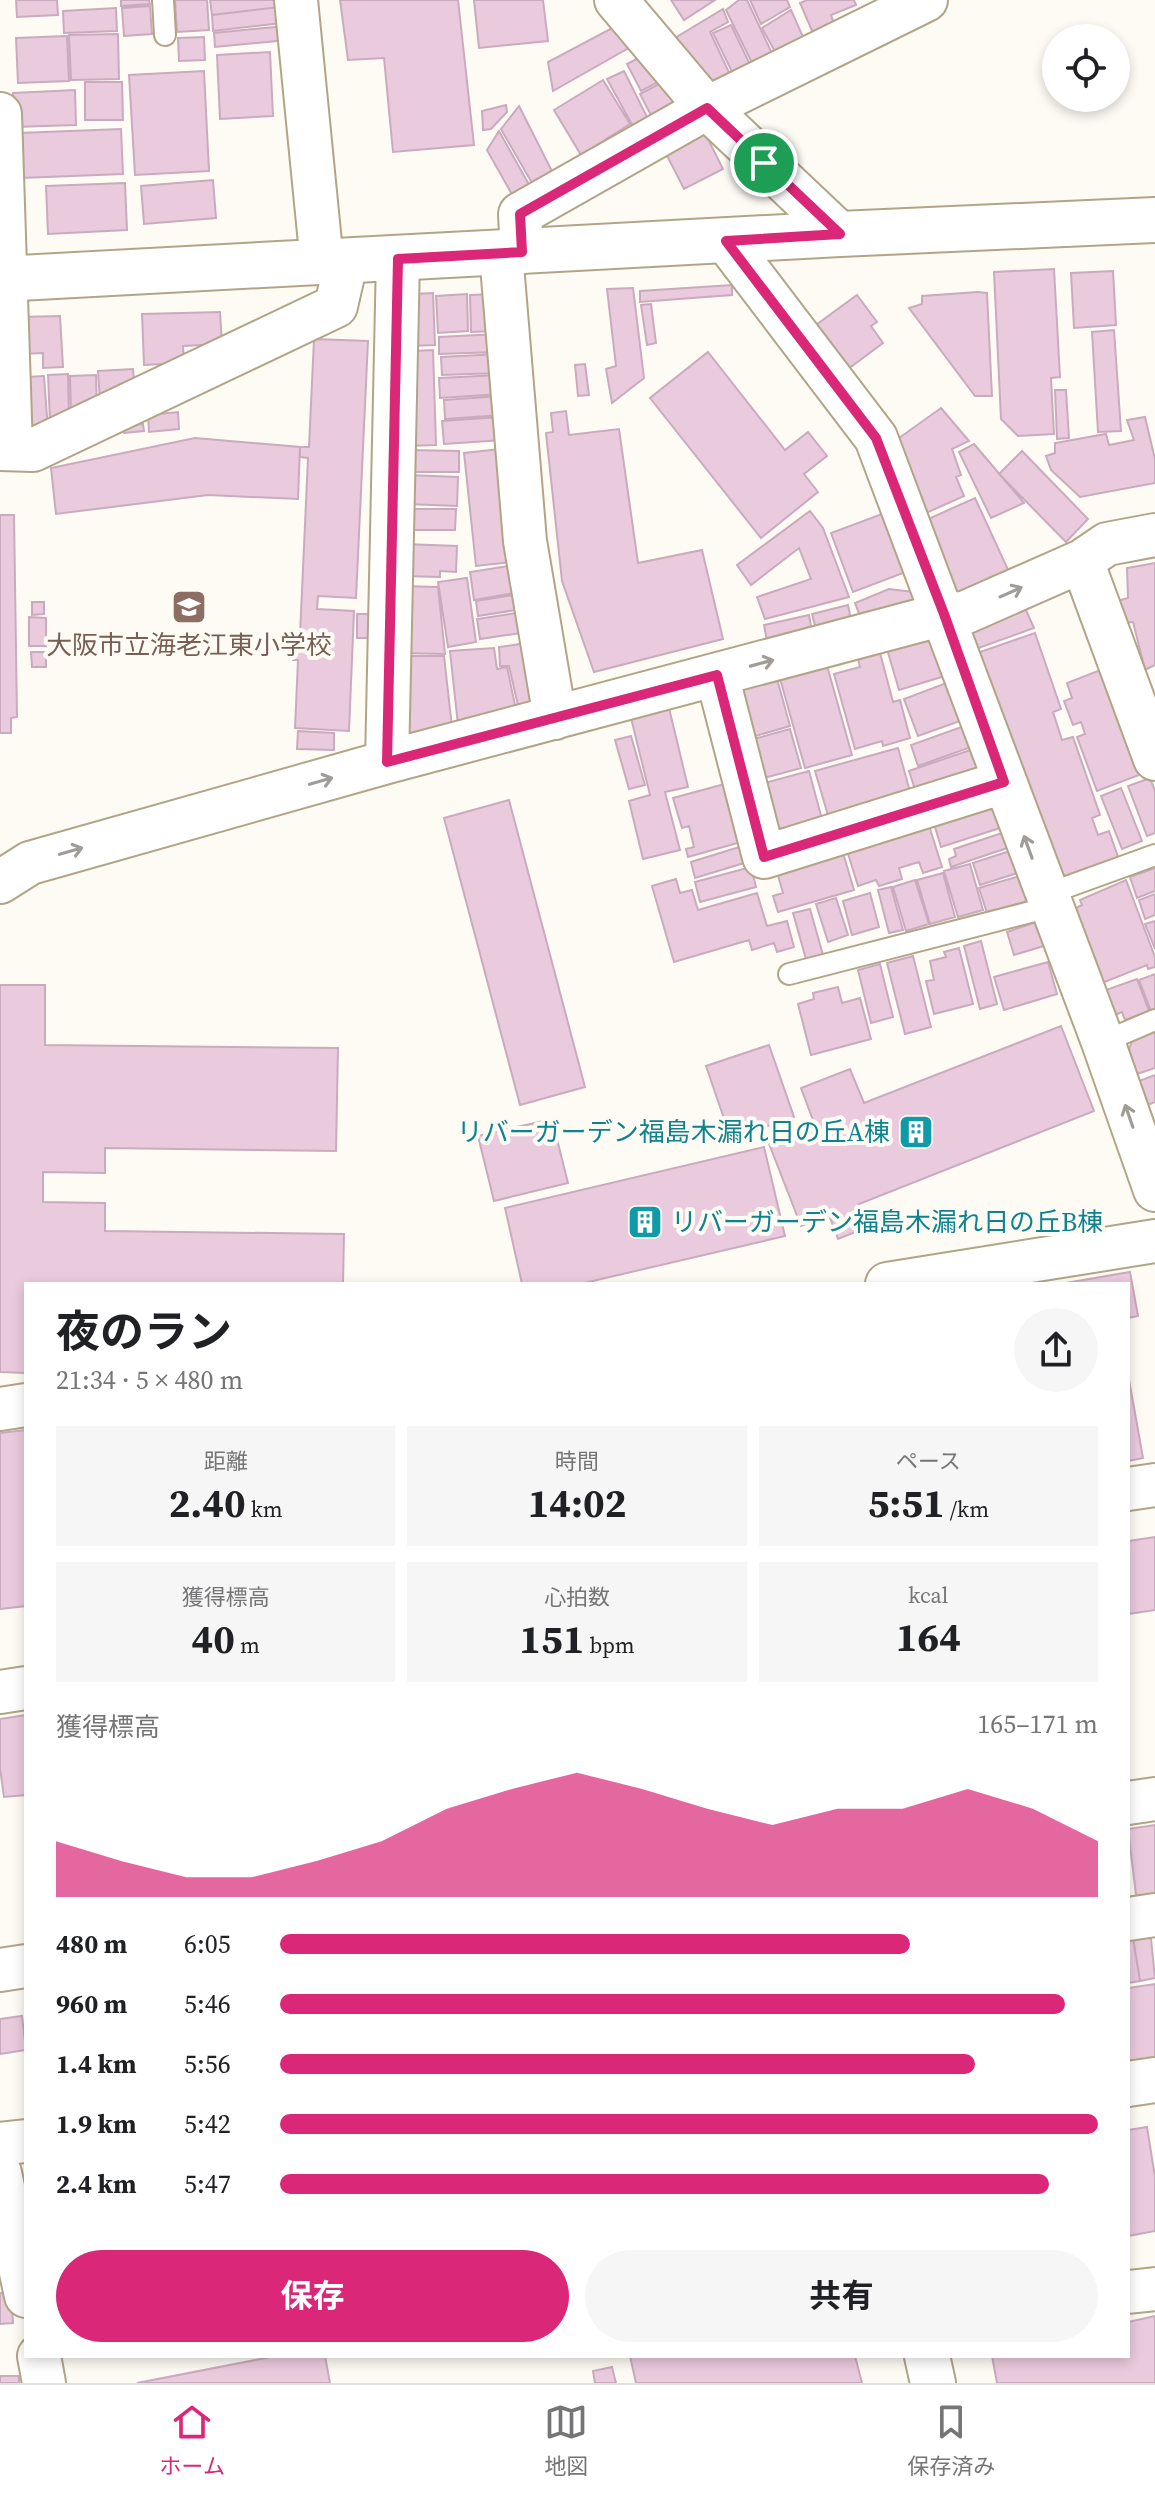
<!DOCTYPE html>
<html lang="ja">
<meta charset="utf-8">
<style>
body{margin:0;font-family:"Source Serif 4","Noto Sans JP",serif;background:#f6f6f6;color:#202124;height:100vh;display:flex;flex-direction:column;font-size:30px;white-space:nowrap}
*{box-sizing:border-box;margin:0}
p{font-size:26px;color:#757577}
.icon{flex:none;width:44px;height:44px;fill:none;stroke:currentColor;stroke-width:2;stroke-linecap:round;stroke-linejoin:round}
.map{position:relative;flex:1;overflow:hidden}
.sheet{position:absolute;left:24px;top:1282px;width:1106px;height:1076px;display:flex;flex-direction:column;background:#fff;border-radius:0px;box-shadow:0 4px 12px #0003}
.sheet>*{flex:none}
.fabs{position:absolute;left:1042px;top:24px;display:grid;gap:16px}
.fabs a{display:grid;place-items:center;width:88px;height:88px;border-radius:50%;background:#fff;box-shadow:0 4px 12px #0003;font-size:40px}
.pin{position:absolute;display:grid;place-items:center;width:68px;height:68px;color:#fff;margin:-34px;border:4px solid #fff;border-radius:50%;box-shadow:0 2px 8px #0007}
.round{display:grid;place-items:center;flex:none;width:84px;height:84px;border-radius:42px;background:#f6f6f6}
.summary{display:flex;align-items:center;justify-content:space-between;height:136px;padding:0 32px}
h1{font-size:44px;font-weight:700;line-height:60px}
.stats{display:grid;grid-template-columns:repeat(3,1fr);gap:12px;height:136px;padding:8px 32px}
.stats div{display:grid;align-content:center;border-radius:0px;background:#f6f6f6;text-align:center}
.stats b{font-size:40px;font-weight:700}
.stats small{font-size:22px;font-weight:400}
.stats p{font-size:22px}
.chart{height:224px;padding:16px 32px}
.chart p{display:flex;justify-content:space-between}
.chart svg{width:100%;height:144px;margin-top:8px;fill:#db2777;opacity:.7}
.action{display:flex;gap:16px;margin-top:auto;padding:16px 32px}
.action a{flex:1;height:92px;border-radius:48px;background:#db2777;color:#fff;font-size:32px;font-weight:700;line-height:92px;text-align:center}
.action a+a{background:#f6f6f6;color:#202124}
ul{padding:0 32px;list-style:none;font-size:26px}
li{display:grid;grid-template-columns:128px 96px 1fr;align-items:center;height:60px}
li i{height:20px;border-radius:10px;background:#db2777}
.dock{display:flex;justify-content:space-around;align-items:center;height:112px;border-top:2px solid #e0e0e0;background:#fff;font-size:22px;color:#757577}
.dock a{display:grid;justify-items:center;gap:4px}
.dock .on{color:#db2777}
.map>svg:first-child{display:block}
</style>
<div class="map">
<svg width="1155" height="2383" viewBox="0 0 1155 2383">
<rect width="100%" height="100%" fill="#fefbf5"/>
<!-- building -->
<path fill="#eacadd" stroke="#caabbd" stroke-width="2" d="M16 0H57L58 15 17 17Z
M121 0H149L150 4 121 6Z
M175 0H207L209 30 177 32Z
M210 0H287L288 6 212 15Z
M340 0H458L474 145 393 152 384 58 348 60Z
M474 0H543L548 41 479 48Z
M671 0H715L684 20Z
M739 0H747L776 62 756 71 726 10Z
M750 0H787L790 7 761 24Z
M807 0H854L856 5 831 15 837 31 816 40 800 3Z
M150 6 152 34 124 36 122 8Z
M288 6 290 22 213 31 212 15Z
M116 8 117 31 64 33 63 11Z
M723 9 728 22 710 32 734 83 713 95 670 41Z
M791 10 807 46 779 59 762 28Z
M731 25 754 73 737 82 713 33Z
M285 26 287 40 215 47 214 33Z
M616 26 626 37 627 49 553 91 548 62Z
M118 34 119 79 71 80 69 35Z
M67 36 69 81 18 83 16 38Z
M204 37 205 60 179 61 178 38Z
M270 52 273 116 220 119 217 55Z
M646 54 660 81 641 91 627 64Z
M204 71 209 171 135 175 129 75Z
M624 71 650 123 635 130 607 79Z
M603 80 630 124 581 155 554 110Z
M665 81 675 101 666 106 671 115 655 123 640 94Z
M85 82H122L123 120H85Z
M75 90 76 125 14 127 13 93Z
M506 105 507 112 491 129 483 130 482 111Z
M519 106 556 179 536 190 501 129Z
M701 125 723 169 684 189 661 144Z
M121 129 123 174 21 178 19 133Z
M499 131 532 190 515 200 487 150Z
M213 180 216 218 144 224 141 186Z
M125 183 127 230 48 234 46 186Z
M1054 269 1060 377 1051 378 1054 434 1018 436 1001 419 994 272Z
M1113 271 1116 325 1074 328 1071 273Z
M732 285V295L640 302V291Z
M633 288 644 378 612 403 606 369 616 366 607 289Z
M978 292 987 293 992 396H975L909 308 922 304V296Z
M433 293 435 345 411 346 413 294Z
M467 294 468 331 438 333 436 296Z
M496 294 497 331 471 332 470 295Z
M857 295 877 322 871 326 883 343 848 369 816 325Z
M651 304 656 343 647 345 641 305Z
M220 312 222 344 183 346 184 363 144 365 142 314Z
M60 316 63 367 43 368V353L21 354 19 317Z
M1114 330 1121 431 1098 432 1092 332Z
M497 334 498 352 439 354V337Z
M314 339 368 341 356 598 318 596 317 609 354 611 349 731 295 728 298 660H293L294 635H300L308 458 300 457V447H309Z
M433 350 436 445 406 446 412 351Z
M708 352 785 450 808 432 827 456 804 474 818 492 761 538 650 398Z
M499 354V373L442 375 441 357Z
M585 364 589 395 578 396 575 365Z
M133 369 135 392 100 401 98 371Z
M68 374 69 421H50L48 375Z
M96 375 97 412 71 413 70 376Z
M500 375 501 394 440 398 439 378Z
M44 376 48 430 29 432 26 377Z
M1055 390H1066L1069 438 1057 439Z
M501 396 502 415 445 419 444 400Z
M941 408 969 441 952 449 961 475 956 477 964 496 926 513 899 438Z
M566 411 569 435 619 429 638 563 702 550 723 639 594 672 562 581 546 433 553 432 551 413Z
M178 412 179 429 149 432 148 415Z
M501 417 503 440 444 444 442 421Z
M1145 417 1155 459V483L1080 497 1051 470 1046 456 1055 453V443L1106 434 1109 445 1134 440 1127 420Z
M143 424 144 431 124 433 123 426Z
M195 438 300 447 298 499 208 495 56 514 51 468Z
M974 444 1024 503 991 518 959 452Z
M509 448 521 561 476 566 464 453Z
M410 450 459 451V472H410Z
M1022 451 1088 519 1066 542 999 474Z
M408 475 458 477 457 506 406 504Z
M975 498 1010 574 958 597 924 521Z
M407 509H456L455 530H407Z
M810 511 823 528 849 597 765 619 757 597 811 579 799 548 751 585 737 565Z
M890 511 911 570 853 592 831 533Z
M0 515H14L17 717 11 718V733H0Z
M404 544 457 546 456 572 440 571V577L402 576Z
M1155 563V665L1145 670 1133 622 1124 623 1117 601 1128 598 1127 568Z
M522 564 526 591 474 600 470 572Z
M467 578 476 642 448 647 438 582Z
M401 586 438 587 445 654 398 653Z
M889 589 921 593 924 602 862 621 855 603Z
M526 593 528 608 478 616 476 601Z
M1021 599 1034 628 976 649 971 632Z
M32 602H44V614L32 615Z
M848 605 851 620 816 629 812 614Z
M517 613 521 633 480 639 477 619Z
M357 614H370V638H357Z
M809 615 812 632 767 641 764 625Z
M29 617 46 618V646H29Z
M935 633 948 675 899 690 887 649Z
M1035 633 1061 709 1053 712 1062 740 1073 737 1100 815 1092 818 1098 835 1109 831 1118 857 1056 879 977 653Z
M534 642 533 705 519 710 509 666H500L499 647Z
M494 648 497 669 507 667 516 710 458 725 450 651Z
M879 649 893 702 900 700 910 738 883 746 882 741 855 749 834 674 860 667 857 655Z
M31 652H46V667H32Z
M406 656H444L452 727 408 739Z
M826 662 852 755 805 768 779 675Z
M1108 667 1147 772 1097 791 1077 737 1085 734 1081 722 1073 725 1064 701 1072 698 1067 683Z
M776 675 790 726 752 737 742 694 747 683Z
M949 682 963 720 918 736 904 699Z
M669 708 688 787 665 792 680 850 643 859 629 801 650 795 631 718Z
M967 725 974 746 918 766 911 745Z
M790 729 801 768 764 778 754 739Z
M298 731 334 733V750L297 749Z
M631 736 645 785 629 789 615 740Z
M898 748 912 799 830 822 815 771Z
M976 748 980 775 917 796 909 771Z
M809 771 823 823 780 834 773 829 761 784Z
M1150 778 1155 791V833L1147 836 1128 786Z
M732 782 748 840 688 857 686 849 694 847 689 826 682 828 673 798Z
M1121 788 1142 841 1122 849 1101 796Z
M991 798 1000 828 941 847 932 817Z
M509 800 585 1087 520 1105 444 818Z
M927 819 942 867 923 873 919 862 899 868 902 879 879 886 876 880 858 886 845 844Z
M1005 832 1010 847 951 867 949 859 956 856 954 849Z
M749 844 754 860 695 878 691 862Z
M841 846 854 890 778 912 773 896 783 893 775 865Z
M1016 849 1024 871 980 885 973 863Z
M970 864 983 910 958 917 944 871Z
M751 867 756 887 700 902 695 882Z
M1155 868V891L1137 898 1130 877Z
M943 873 955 917 930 924 917 880Z
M1023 875 1028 901 987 913 979 888Z
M676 879 680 893 692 890 698 910 757 893 767 926 787 921 794 947 777 952 774 943 752 950 749 940 674 962 652 886Z
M915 880 929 924 906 931 893 887Z
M1126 880 1155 957V967L1148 969 1147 965 1102 983 1074 909 1082 905 1080 900Z
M891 887 903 930 889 933 878 890Z
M870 893 879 927 852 935 843 901Z
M1155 894V915L1145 919 1139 900Z
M836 898 848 935 828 942 816 904Z
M810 909 823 955 806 959 793 913Z
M1039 921 1047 945 1014 955 1007 932Z
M1155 921V949L1145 924Z
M981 941 997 1004 980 1009 964 946Z
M959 948 973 1004 934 1014 926 981 934 980 930 961 946 957 944 952Z
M913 956 931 1027 905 1034 887 963Z
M1048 962 1057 994 1004 1010 994 977Z
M880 964 893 1017 871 1023 858 970Z
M1155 974V1009L1151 1011 1139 980Z
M1137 979 1149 1011 1125 1020 1122 1012 1115 1015 1106 990Z
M0 985H45V1045L338 1048 336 1151 105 1148V1173L43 1172V1202L105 1203V1231L344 1234 343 1284H26V1373L0 1372Z
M838 987 842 1003 860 998 871 1039 811 1055 798 1004 814 999 813 993Z
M1061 1026 1094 1111 859 1204 868 1227 838 1239 829 1215 801 1226 768 1141 814 1123 801 1088 850 1069 864 1103Z
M1155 1031V1068L1137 1074 1129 1049 1133 1039Z
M769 1045 794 1117 731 1139 706 1066Z
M1155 1075V1102L1148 1105 1139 1081Z
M552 1119 568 1183 494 1201 478 1136Z
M764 1147 785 1236 580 1284H522L505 1208Z
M1130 1272 1138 1316 1128 1318V1284H1060Z
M1128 1374 1143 1458 1128 1461Z
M26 1430V1606L0 1609V1433Z
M1155 1537V1610L1128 1614V1541Z
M26 1715V1795L4 1797 0 1768V1719Z
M1155 1825V1908L1138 1911 1128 1829Z
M1150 1929 1155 1978 1140 1981 1132 1932Z
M1128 1932H1132L1140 1981 1128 1983Z
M1155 1984V2058L1128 2062V1988Z
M22 2016 26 2050 0 2054V2019Z
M1147 2127 1155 2177V2231L1128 2236V2130Z
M0 2293H11L13 2323 0 2324Z
M1155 2316V2383H997L992 2356H1128V2322Z
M276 2356H325L330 2383H137Z
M630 2356H855L862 2383H636Z
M612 2367 616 2383H595L593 2371Z
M0 2376H19V2383H0Z"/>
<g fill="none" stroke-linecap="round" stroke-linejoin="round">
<!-- service casing -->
<g stroke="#b2a587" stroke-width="24">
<path id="service" d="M163 0 165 35
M789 974 1050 907 1064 888 1155 855
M1103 1042 1155 1020"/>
</g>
<!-- minor casing -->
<g stroke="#b2a587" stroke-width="46">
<path id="minor" d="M296 0 322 263
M616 0 707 108 840 234
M0 114 11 449
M726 241 876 438 1103 1042 1155 1190
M522 252 520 214 707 108 926 0
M501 253 525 541 555 718
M0 449 33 450 336 306 346 262
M1082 561 1155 759
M717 675 764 857 1004 782
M387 762 398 259
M0 882 30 863 387 762 944 614 964 613 1082 561 1107 544 1155 535
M887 1284 1155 1241
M0 1409 26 1405
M1128 1489 1155 1485
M0 1692 26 1688
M1128 1803 1155 1799
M1128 1919 1155 1915
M0 1970 26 1966
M0 2144 26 2141
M0 2173 26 2296
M1128 2292 1155 2289
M39 2356 44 2383"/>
</g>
<!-- tertiary casing -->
<g stroke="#b2a587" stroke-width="48">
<path id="tertiary" d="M0 279 840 234 1155 220
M1128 2084 1155 2080
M927 2356 933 2383"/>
</g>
<!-- service -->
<use href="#service" stroke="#fff" stroke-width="20"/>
<!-- minor -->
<use href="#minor" stroke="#fff" stroke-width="42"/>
<!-- tertiary -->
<use href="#tertiary" stroke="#fff" stroke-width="44"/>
</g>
<!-- one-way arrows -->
<defs><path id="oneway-shaft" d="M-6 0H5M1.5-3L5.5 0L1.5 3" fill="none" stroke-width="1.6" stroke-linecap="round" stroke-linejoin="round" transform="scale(2)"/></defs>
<g stroke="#a09d98">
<use href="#oneway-shaft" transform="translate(1011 592) rotate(-24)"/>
<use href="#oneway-shaft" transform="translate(762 663) rotate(-15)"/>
<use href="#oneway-shaft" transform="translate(321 781) rotate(-16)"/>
<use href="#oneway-shaft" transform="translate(1028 847) rotate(-110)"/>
<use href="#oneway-shaft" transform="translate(71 851) rotate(-16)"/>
<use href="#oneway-shaft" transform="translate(1129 1116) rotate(-109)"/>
</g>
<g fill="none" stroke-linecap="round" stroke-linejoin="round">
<!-- route casing -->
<g stroke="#fff" stroke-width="16">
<path id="route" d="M707 108 840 234 726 241 876 438 944 614 1004 782 764 857 717 675 387 762 398 259 522 252 520 214Z"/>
</g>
<!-- route -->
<use href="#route" stroke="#db2777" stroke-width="10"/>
</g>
<!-- icons -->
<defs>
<g id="school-square" transform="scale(1.8)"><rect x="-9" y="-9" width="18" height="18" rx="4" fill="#8d6e63" stroke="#fefbf5"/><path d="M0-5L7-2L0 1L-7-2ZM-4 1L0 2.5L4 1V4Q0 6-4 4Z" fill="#fff"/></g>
<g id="building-square" transform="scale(1.8)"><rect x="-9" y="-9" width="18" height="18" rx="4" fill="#0f9aa8" stroke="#fefbf5"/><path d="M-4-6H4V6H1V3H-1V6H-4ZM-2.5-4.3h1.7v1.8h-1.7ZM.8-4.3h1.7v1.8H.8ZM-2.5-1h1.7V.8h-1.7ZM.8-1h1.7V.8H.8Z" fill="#fff"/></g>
</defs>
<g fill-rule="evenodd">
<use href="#school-square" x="189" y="607"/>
<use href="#building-square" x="916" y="1132"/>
<use href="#building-square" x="645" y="1222"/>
</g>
<g text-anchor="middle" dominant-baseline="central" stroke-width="8" stroke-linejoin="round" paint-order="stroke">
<!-- education labels -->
<g font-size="26" fill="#785e54" stroke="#fefbf5">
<text x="189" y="645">大阪市立海老江東小学校</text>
</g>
<!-- culture labels -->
<g font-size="26" fill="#0d838f" stroke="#fefbf5" text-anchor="end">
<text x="890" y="1132">リバーガーデン福島木漏れ日の丘A棟</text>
<text x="671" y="1222" text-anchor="start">リバーガーデン福島木漏れ日の丘B棟</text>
</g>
</g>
</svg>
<div class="fabs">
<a><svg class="icon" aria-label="locate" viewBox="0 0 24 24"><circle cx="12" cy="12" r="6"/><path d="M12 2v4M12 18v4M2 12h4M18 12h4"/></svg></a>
</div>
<div class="pin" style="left:764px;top:163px;background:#1e9e55"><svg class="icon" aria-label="arrive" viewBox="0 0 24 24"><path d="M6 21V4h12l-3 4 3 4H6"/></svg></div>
<section class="sheet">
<div class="summary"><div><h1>夜のラン</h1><p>21:34 · 5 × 480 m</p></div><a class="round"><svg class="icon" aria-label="share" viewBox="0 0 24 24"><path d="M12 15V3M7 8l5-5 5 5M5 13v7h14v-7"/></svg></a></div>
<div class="stats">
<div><p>距離</p><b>2.40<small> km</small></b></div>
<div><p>時間</p><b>14:02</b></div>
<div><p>ペース</p><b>5:51<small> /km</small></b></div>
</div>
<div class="stats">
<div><p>獲得標高</p><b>40<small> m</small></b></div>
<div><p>心拍数</p><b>151<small> bpm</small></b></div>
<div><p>kcal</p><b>164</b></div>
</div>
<div class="chart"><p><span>獲得標高</span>165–171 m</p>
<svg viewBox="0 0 160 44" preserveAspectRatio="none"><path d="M0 44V27L10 33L20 38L30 38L40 33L50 27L60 17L70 11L80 6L90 11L100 17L110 22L120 17L130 17L140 11L150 17L160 27V44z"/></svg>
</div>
<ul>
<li><b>480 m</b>6:05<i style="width:77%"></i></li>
<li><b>960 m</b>5:46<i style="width:96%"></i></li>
<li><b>1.4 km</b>5:56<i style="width:85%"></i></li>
<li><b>1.9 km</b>5:42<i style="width:100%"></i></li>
<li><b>2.4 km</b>5:47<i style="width:94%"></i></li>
</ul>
<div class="action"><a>保存</a><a>共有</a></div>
</section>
</div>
<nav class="dock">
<a class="on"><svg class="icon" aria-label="home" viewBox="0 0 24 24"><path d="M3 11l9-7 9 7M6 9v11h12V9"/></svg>ホーム</a>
<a><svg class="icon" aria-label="map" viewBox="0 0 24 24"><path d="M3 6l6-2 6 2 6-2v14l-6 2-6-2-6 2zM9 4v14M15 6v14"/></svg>地図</a>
<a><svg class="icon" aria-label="saved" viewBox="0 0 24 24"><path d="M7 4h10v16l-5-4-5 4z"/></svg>保存済み</a>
</nav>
